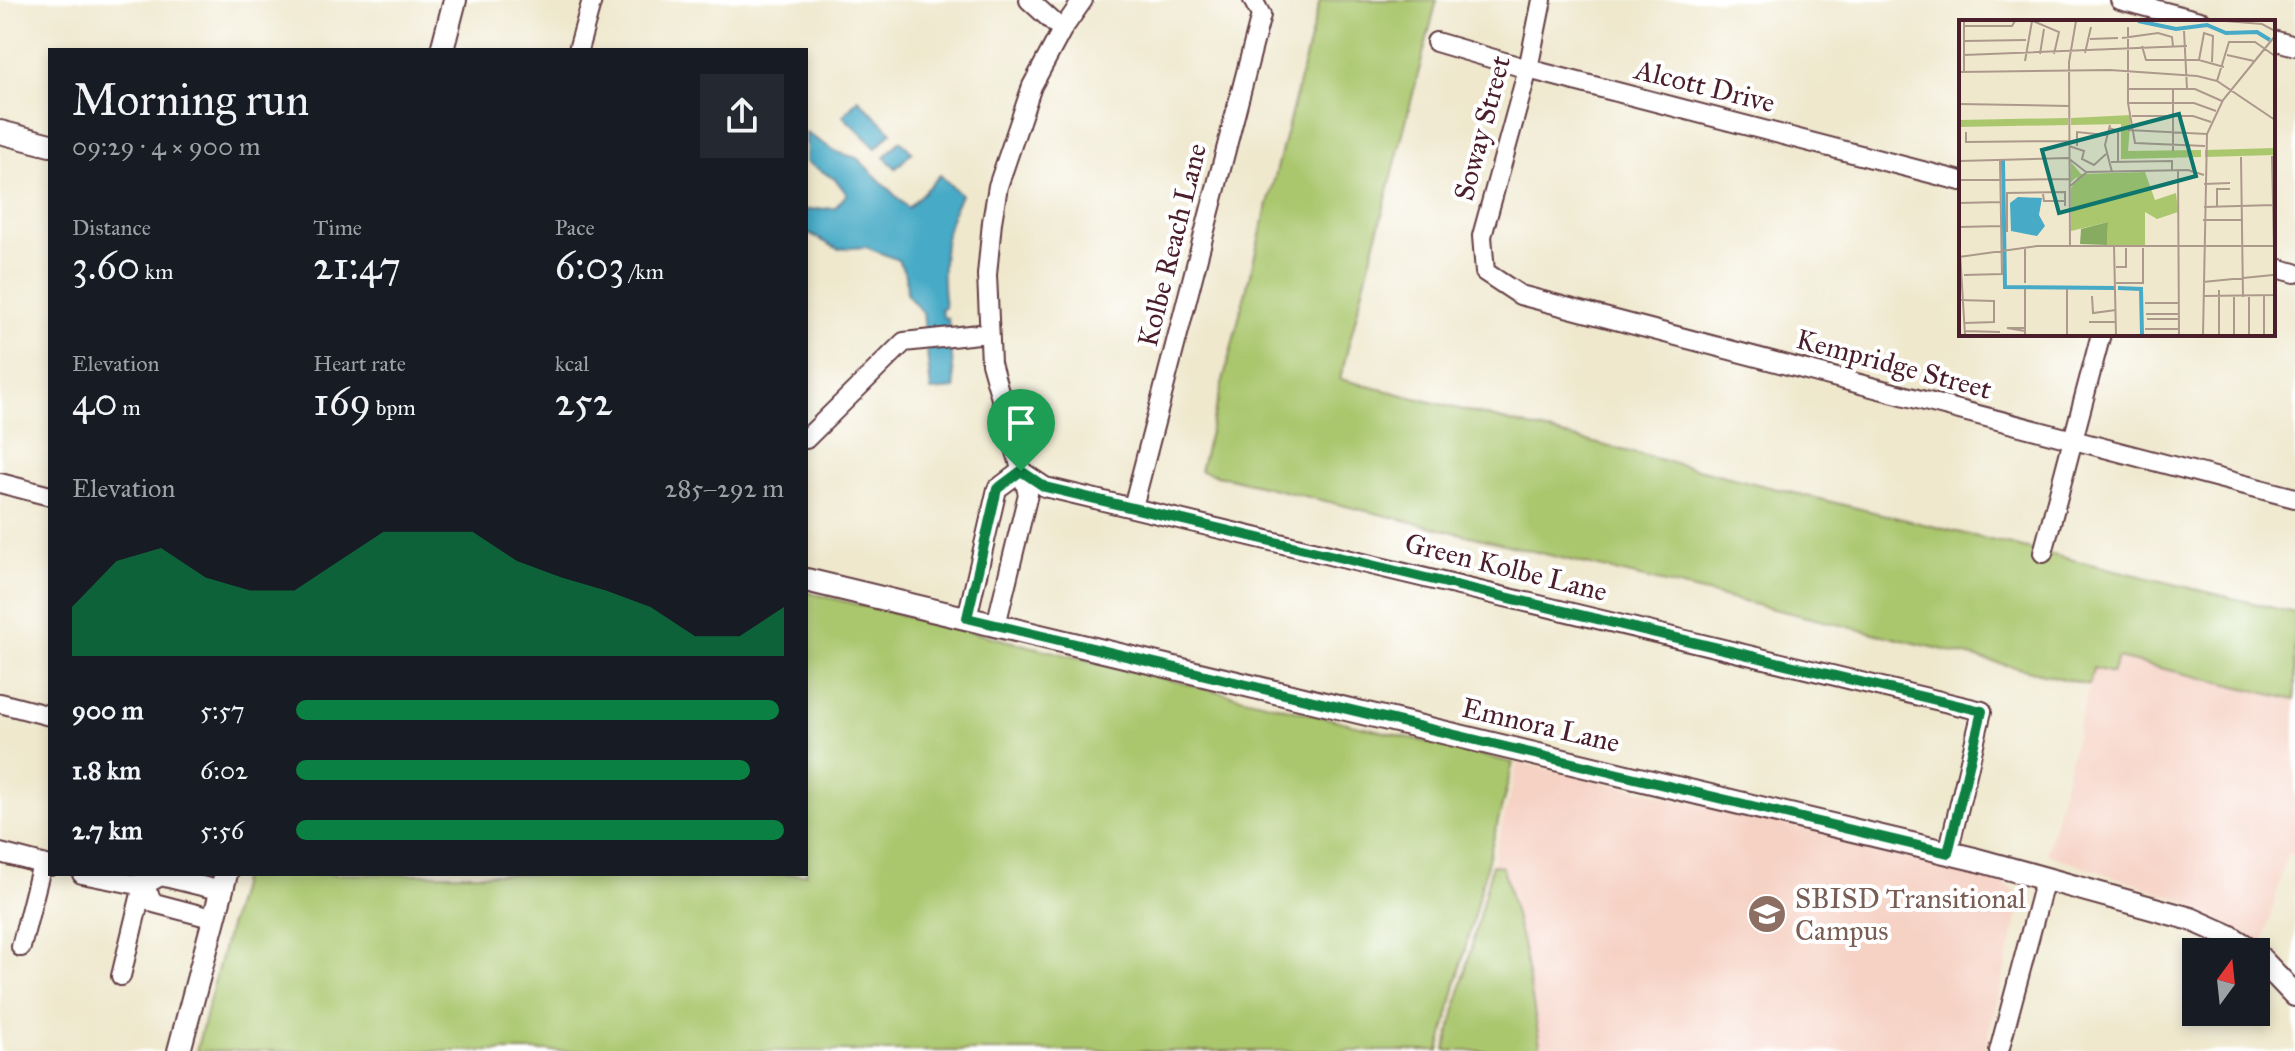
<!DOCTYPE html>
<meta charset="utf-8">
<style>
body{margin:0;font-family:"IM FELL Great Primer",serif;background:#242831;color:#f1f3f6;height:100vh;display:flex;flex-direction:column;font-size:30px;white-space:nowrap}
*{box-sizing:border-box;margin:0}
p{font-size:26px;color:#9ea1a6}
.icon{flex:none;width:44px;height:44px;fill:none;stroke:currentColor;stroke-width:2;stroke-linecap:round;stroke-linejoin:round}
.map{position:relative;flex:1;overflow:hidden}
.side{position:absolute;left:48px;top:48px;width:760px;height:828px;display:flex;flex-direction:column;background:#171b24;border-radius:0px;box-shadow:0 4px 12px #0003}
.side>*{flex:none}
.needle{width:52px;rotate:15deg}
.controls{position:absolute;left:2182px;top:938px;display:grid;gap:16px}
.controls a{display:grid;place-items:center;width:88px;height:88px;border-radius:0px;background:#171b24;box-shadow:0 4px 12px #0003;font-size:40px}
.pin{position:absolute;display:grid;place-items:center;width:68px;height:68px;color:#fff;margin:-82px -34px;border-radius:50% 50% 50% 0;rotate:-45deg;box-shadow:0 0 8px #0007}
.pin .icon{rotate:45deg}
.round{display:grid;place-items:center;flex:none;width:84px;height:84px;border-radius:0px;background:#242831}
.summary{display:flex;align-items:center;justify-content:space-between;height:136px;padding:0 24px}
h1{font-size:44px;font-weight:600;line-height:60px}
.stats{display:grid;grid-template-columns:repeat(3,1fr);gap:12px;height:136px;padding:8px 24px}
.stats div{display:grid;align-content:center}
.stats b{font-size:40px;font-weight:600}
.stats small{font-size:22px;font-weight:400}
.stats p{font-size:22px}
.chart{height:224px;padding:16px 24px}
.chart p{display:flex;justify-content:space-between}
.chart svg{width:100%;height:144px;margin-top:8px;fill:#0b8043;opacity:.7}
ul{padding:0 24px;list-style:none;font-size:26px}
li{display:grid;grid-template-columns:128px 96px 1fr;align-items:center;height:60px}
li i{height:20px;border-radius:10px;background:#0b8043}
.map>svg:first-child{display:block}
</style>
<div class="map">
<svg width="2295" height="1051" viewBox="0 0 2295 1051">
<rect width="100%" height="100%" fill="#fff"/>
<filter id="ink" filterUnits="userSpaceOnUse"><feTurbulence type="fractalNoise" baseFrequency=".0125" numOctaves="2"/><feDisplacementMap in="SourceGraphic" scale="16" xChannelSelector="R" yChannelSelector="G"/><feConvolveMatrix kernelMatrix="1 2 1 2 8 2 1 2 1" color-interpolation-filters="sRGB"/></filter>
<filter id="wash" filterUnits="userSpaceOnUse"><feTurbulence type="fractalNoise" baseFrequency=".006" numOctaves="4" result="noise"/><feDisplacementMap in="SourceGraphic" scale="32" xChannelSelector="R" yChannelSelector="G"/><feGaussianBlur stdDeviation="1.8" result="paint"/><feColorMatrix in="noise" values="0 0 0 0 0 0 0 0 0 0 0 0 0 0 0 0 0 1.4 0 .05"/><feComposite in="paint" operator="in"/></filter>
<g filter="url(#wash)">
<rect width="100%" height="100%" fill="#efe8cd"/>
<!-- built -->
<path fill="#f6d2c4" d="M2117 657 2295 700V855L2287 854 2263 944 2181 900 2047 854 2093 668Z
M1518 762 1895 850 2004 882 2022 898 1985 1051H1541L1524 952 1503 868 1492 865Z"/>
<!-- green -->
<path fill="#aac76e" stroke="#7a734c" stroke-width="2" d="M1320 0H1437L1340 379 1765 486 2295 613V700L2118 658 2112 673 2093 668 2089 685 1200 471Z
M806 592 1513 763 1439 1051H196L243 874H806Z
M1492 865 1503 867 1524 952 1541 1051H1445Z"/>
<!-- water -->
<path fill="#47aac6" stroke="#486478" stroke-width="2" d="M858 99 892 132 876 148 843 116Z
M806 133 839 153 857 158 908 208 940 175 961 195C942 230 940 269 945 308L941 309 943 317 948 318 955 389 931 391 923 313 907 295 906 275 898 260 866 247 838 249 806 232V210L835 208 847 194 835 179 806 162Z
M900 141 912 152 896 168 884 157Z"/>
</g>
<g filter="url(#ink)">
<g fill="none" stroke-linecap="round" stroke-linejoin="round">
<!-- minor casing -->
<g stroke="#633d43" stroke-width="22">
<path id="minor" d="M1029 0 1062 30
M1542 0 1528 69 1482 236 1485 272 1520 295 2295 498
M2120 0 2203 22
M2273 40 2295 46
M1436 42 1528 69 1961 181
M578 50 592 0
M2273 267 2295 273
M806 439 904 342 988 333
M1021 471 1045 487 1982 711 1948 853
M0 483 50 496
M1133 507 1261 15 1253 0
M2043 553 2101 334
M967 618 997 489 1021 471
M996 625 1028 494 991 363 987 275 992 222 998 186 1032 86 1062 30 1083 0
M0 703 50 716
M0 853 50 866
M82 874 143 886 161 876 222 891
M143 886 154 903 215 919
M21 947 42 864
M121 976 145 877
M1999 1051 2045 879"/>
</g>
<!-- tertiary casing -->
<g stroke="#633d43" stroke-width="26">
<path id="tertiary" d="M442 50 455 0
M0 132 50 145
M806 580 1974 859 2191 919 2229 936 2254 952
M2256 954 2295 995
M179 1051 226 874"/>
</g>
<!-- minor -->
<use href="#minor" stroke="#fff" stroke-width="18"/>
<!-- tertiary -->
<use href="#tertiary" stroke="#fff" stroke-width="22"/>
</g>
</g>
<g fill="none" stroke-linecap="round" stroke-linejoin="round" filter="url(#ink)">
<!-- route casing -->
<g stroke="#fff" stroke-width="16">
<path id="route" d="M1021 471 1045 487 1982 711 1948 853 967 618 997 489Z"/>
</g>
<!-- route -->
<use href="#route" stroke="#0b8043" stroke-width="10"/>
</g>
<!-- icons -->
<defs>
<g id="school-disc" transform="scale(2)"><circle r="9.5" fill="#8d6e63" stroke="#fff"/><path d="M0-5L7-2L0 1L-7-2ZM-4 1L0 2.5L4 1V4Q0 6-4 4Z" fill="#fff"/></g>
</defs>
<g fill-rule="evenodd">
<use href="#school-disc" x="1767" y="914"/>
</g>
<g text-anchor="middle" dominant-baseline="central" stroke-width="8" stroke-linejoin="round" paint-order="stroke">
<!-- street labels -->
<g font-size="28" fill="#4a1f2b" stroke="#fff">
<text transform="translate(1705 86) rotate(14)">Alcott Drive</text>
<text transform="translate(1482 128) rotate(-75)">Soway Street</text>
<text transform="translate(1172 245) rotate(-76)">Kolbe Reach Lane</text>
<text transform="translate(1894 364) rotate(15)">Kempridge Street</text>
<text transform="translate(1506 567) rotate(14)">Green Kolbe Lane</text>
<text transform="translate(1541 725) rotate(13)">Emnora Lane</text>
</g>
<!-- education labels -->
<g font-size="28" fill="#785e54" stroke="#fff" text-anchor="start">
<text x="1795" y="898">SBISD Transitional<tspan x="1795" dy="32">Campus</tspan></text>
</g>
</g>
<!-- overview -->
<g transform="translate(1959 20)">
<rect width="316" height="316" fill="#efe8cd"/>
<path d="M172 95 169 131 242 130V137L162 139V104L112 105V98ZM109 98V105L0 107V100ZM316 128V135L246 137V130ZM112 142 122 154 186 152 196 180 217 173 219 192 198 199 186 192V226L148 225 149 202 112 211V168L119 156 111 163Z" fill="#aac76e"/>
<path d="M149 202 148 225 121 224 122 209Z" fill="#87ac61"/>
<path d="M59 177 83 178 80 195 86 206 78 216 52 211 51 183Z" fill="#47aac6"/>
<path fill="none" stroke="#47aac6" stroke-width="4" d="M179 1 217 9 248 5 267 13 298 12 311 20M44 140 46 267 156 268M159 268 182 269 183 315"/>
<path fill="none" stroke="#ad988c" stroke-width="2" d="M5 1V52M74 1 100 12 95 34M266 1 303 4 316 11M5 6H53L56 1M169 7V83L176 123 246 126M225 11 228 69M163 18 199 13 213 17 214 26M131 19 159 18M5 21 67 20M183 26 187 40H240L265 47M126 33 132 7M81 34 85 9M5 35 228 26M268 35 295 41M240 40 245 13 254 16 253 42M66 41 73 1M0 52 151 50 238 56 258 61 316 100M258 61 270 22H296L316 36M169 69H236L263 81M214 69V131M169 83H235L257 91M0 84 110 86M173 96H234L252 102M151 105 146 125 153 152M150 108 159 111V142M169 110 248 114M7 112V122L110 121M110 126 125 131 123 139 135 145 147 134M118 126V112L147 115M313 136 316 275M282 137 284 277M0 141 109 138 127 152M152 142 213 141V150M219 150 220 315M0 160H42M46 160 111 159M245 164 271 163M111 166 128 152 229 150 245 155M84 174 85 181H106M0 183 42 182M258 186V169H271M245 187 315 185M244 200H283M0 207 42 206M48 212V173L106 172V186M0 216 6 315M111 226 110 42 117 1M155 226 157 315M66 227V263M0 237 78 226H316M157 247H167V228M5 255 43 254 41 141M244 262 314 255M157 263H184V228M66 269V315M108 269V315M133 276 134 293 157 290M245 276 316 275M290 277V315M0 280 35 281V302L6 303M186 283H220M187 294H220M188 299H220M130 302H157M66 308H48L66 311M186 309H220M6 311 41 312M244 315 248 114 264 80 316 16M260 315V270M275 315V276M305 315V275"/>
<path fill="#0f766e" fill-opacity="0.15" stroke="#0f766e" stroke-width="4" d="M220 94 237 156 100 193 83 130Z"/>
<rect width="316" height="316" fill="none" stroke="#4a1f2b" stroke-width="4"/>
</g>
</svg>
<div class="controls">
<a><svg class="needle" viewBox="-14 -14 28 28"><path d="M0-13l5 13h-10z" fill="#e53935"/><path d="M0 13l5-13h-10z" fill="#9ea1a6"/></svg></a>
</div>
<div class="pin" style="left:1021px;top:471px;background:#1e9e55"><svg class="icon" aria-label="arrive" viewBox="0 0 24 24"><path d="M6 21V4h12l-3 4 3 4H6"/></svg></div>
<section class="side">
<div class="summary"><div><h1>Morning run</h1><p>09:29 · 4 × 900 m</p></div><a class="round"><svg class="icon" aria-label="share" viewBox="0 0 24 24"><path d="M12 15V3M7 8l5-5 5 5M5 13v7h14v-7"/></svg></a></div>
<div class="stats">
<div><p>Distance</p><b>3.60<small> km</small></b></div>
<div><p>Time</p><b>21:47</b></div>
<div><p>Pace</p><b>6:03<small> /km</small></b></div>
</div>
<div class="stats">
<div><p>Elevation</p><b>40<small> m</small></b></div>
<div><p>Heart rate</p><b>169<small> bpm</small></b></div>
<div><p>kcal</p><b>252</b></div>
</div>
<div class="chart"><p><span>Elevation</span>285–292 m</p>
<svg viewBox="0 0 160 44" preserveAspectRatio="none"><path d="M0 44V29L10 15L20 11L30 20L40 24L50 24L60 15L70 6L80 6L90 6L100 15L110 20L120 24L130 29L140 38L150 38L160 29V44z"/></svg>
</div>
<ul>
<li><b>900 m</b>5:57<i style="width:99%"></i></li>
<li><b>1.8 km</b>6:02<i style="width:93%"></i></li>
<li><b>2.7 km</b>5:56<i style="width:100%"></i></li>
</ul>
</section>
</div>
